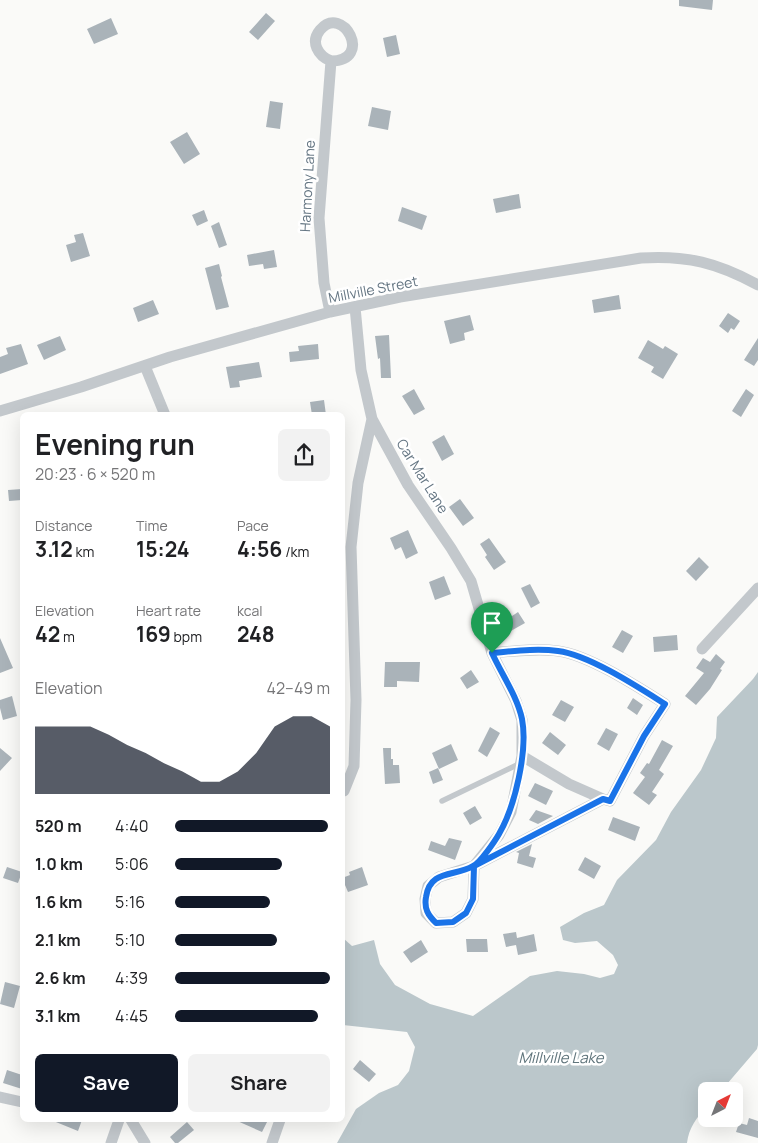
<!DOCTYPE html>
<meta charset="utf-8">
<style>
body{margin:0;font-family:Manrope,sans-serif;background:#f2f2f2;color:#202124;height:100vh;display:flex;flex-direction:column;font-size:19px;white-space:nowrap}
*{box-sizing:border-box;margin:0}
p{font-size:16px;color:#757577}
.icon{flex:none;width:28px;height:28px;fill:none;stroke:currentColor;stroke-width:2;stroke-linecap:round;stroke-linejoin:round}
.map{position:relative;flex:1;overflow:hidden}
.sheet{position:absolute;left:20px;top:412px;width:325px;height:710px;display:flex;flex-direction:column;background:#fff;border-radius:8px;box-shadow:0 5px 20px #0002}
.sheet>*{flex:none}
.needle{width:32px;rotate:42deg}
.controls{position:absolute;left:698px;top:1082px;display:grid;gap:10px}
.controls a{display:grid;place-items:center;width:45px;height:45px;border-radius:8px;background:#fff;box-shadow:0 5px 20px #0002;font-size:25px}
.pin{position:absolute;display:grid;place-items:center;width:42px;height:42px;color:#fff;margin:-51px -21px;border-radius:50% 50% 50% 0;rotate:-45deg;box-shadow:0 0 5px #0007}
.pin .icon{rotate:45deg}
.round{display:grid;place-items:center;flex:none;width:52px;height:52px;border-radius:8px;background:#f2f2f2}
.overview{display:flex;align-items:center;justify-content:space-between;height:85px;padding:0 15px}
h1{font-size:28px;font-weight:700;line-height:38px}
.figures{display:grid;grid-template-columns:repeat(3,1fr);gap:8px;height:85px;padding:5px 15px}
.figures div{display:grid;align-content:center}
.figures b{font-size:21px;font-weight:700}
.figures small{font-size:14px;font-weight:400}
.figures p{font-size:14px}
.chart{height:140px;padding:10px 15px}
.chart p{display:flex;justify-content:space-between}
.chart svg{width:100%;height:90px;margin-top:5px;fill:#111827;opacity:.7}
.primary-button{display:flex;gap:10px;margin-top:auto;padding:10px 15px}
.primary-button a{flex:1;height:58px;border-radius:8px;background:#111827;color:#fff;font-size:20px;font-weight:700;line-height:58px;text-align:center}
.primary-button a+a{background:#f2f2f2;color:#202124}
ul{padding:0 15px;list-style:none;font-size:16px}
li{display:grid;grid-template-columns:80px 60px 1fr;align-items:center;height:38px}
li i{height:12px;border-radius:6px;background:#111827}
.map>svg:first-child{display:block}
</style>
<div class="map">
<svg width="758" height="1143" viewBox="0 0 758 1143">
<rect width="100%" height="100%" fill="#fafaf8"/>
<!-- water -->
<path fill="#bbc7cb" d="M758 672V1045L757 1049 721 1091H706V1108C696 1118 689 1128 687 1143H337L356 1109 379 1093 398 1085 409 1071 415 1047 407 1032 343 1025V938L352 946 374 940 380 964 395 985 430 1004 473 1016 530 976 557 971 584 974 600 978 614 974 618 965 613 955 597 941 575 943 563 940 560 927 584 913 604 905 617 880 656 840 671 812 701 770 716 738 717 717 753 679Z"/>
<!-- building -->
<path fill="#aab3b9" d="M679 0H713L712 10 679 6Z
M266 13 275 21 258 40 249 32Z
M111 18 118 34 94 44 87 29Z
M396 35 400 54 387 57 383 38Z
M270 101 283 103 280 129 266 127Z
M372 107 391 111 388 130 368 126Z
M187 132 200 154 184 164 170 142Z
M519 194 521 208 496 213 493 199Z
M402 207 427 216 422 230 398 221Z
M204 210 208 221 197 226 192 215Z
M219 222 227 245 219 248 211 226Z
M83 233 90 256 71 262 66 245 76 242 74 235Z
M274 250 277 267 264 269 263 264 249 266 247 255Z
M219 264 222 276 221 277 229 307 216 310 205 268Z
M619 295 621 309 594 313 592 300Z
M153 300 159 314 138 322 133 308Z
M728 313 740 321 734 330 731 328 728 333 719 326Z
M470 315 474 330 464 333 465 340 450 344 444 321Z
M389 335 391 378H381L380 358 378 359 375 336Z
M60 336 66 350 44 360 37 345Z
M758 338V360L754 366 744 360Z
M648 340 663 349 665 346 678 354 663 379 651 372 654 367 638 358Z
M21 344 28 364 0 374V357L8 354 6 348Z
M318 344 319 359 290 362 289 352 299 351 298 346Z
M259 362 262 377 239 381 240 387 230 388 226 367Z
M414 389 425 409 414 415 402 396Z
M746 389 754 395 741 417 732 411Z
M324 400 326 415H312L310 402Z
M444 435 454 454 442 461 432 442Z
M22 489V500L9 501 8 490Z
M460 499 474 518 463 526 449 507Z
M408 530 418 553 406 559 401 547 395 550 390 538Z
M489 538 506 562 494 570 485 557 487 555 480 544Z
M699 557 709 567 696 581 686 571Z
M444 576 451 594 435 600 429 582Z
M530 584 540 603 531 608 521 588Z
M518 612 525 623 509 632 503 622Z
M622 630 633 636 623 653 612 647Z
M677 635 678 650 654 652 653 637Z
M0 638 13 668 0 673Z
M716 654 725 662 720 669 722 670 710 689 696 705 685 696 704 673 696 668 703 658 710 662Z
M385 662H420L419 682 397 681V687H384Z
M471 670 479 682 467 689 460 678Z
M12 696 17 716 3 720 0 708V700Z
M633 698 643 705 637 715 627 708Z
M561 700 574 707 565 722 552 715Z
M490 727 500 733 487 757 478 751Z
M606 728 618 734 609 751 597 744Z
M550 732 566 745 558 755 542 743Z
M662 740 673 746 659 770 664 774 652 792 657 795 649 805 633 793 645 777 640 773 647 763 649 764Z
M451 744 458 760 439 769 432 753Z
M0 748 12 758 0 771Z
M383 748H391V759H393V765H399L400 783 385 784Z
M438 768 443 780 433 784 429 772Z
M535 783 553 791 546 805 528 796Z
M475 806 482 818 470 825 463 813Z
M536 810 553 816 538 824 529 820Z
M613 817 640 827 635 841 608 830Z
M449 838 462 841 455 860 428 850 431 841 445 846Z
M532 844 529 856 536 858 533 868 517 863 519 853 516 852Z
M585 857 601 866 594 879 578 870Z
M7 867 22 872 18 883 3 878Z
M362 867 368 885 348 892 342 878 350 875 349 872Z
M516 932 517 938 534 934 537 951 518 955 516 945 506 947 503 934Z
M466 939H487L488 952H467Z
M421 940 428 952 411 963 403 952Z
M5 982 20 986 14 1008 0 1004Z
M360 1060 376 1074 369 1082 353 1069Z
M7 1070 22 1075V1089L3 1083Z
M749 1118 758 1121V1138L736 1132 739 1123 747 1125Z
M51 1120H82L78 1131Z
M235 1120H268L262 1132Z
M187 1122 194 1130 178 1143H175L170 1137Z"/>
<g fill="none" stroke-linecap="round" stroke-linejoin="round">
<!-- service -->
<path stroke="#c3c8cc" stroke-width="5.5" d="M442 801 521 763"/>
<!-- minor -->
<path stroke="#c3c8cc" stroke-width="11" d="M355 307 361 370 372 419 408 485 451 548 471 581 492 653 516 701 522 720V756L511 812 499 835 474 866 473 899 466 913 453 922 436 923 426 913 425 899 428 886 439 877 474 866 603 799 610 801 644 736 665 704C638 687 589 655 558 651 537 648 513 651 492 653
M330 312 324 283 319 218 331 61C374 61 343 3 320 30 310 42 318 56 331 61
M145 366 165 415
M0 411 81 387 170 357 330 312 400 297 641 258C687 255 718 263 758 285
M702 649 758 588
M522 756 569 784 603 799
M344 791 354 766 356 700 351 547 358 483 372 419
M0 1097 22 1102
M131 1120 145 1143
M111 1143 119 1120
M272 1143 280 1120"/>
</g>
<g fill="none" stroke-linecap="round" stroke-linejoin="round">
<!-- route casing -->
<g stroke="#fff" stroke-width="10">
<path id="route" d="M492 653C502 675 517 696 522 719 528 750 515 807 499 834 495 841 480 863 473 866 455 877 430 869 426 897 424 909 428 915 436 923L453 922 466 913 473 899 474 866 603 799 610 801 644 736 665 704C638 687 589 655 558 651 537 648 514 651 492 653"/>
</g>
<!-- route -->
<use href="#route" stroke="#1a73e8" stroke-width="6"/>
</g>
<g text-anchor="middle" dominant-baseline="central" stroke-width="5" stroke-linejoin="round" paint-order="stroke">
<!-- street labels -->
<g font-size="14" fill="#657683" stroke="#fff">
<text transform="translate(307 186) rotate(-87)">Harmony Lane</text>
<text transform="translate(373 289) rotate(-11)">Millville Street</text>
<text transform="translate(423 476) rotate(58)">Car Mar Lane</text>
</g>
<!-- water labels -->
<g font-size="15" font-style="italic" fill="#60757c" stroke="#fff">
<text x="561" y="1057">Millville Lake</text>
</g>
</g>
</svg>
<div class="controls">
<a><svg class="needle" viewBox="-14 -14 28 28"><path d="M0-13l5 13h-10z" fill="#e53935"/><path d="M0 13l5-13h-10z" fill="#757577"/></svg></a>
</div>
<div class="pin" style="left:492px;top:653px;background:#1e9e55"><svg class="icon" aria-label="arrive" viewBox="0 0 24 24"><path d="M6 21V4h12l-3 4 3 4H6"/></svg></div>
<section class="sheet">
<div class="overview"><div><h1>Evening run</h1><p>20:23 · 6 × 520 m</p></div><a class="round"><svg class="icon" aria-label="share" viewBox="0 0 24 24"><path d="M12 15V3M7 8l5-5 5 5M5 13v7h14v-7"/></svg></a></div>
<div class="figures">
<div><p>Distance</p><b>3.12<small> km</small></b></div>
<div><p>Time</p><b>15:24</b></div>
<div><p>Pace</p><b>4:56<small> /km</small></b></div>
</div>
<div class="figures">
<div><p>Elevation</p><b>42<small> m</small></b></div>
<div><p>Heart rate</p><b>169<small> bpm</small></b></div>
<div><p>kcal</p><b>248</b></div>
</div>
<div class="chart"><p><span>Elevation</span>42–49 m</p>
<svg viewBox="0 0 160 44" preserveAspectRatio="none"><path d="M0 44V11L10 11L20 11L30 11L40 15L50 20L60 24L70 29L80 33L90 38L100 38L110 33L120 24L130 11L140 6L150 6L160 11V44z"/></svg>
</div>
<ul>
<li><b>520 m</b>4:40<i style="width:99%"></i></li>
<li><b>1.0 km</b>5:06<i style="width:69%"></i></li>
<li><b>1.6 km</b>5:16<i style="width:61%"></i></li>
<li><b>2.1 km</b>5:10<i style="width:66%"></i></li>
<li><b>2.6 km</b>4:39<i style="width:100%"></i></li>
<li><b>3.1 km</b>4:45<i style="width:92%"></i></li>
</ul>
<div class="primary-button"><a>Save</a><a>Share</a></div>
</section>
</div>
